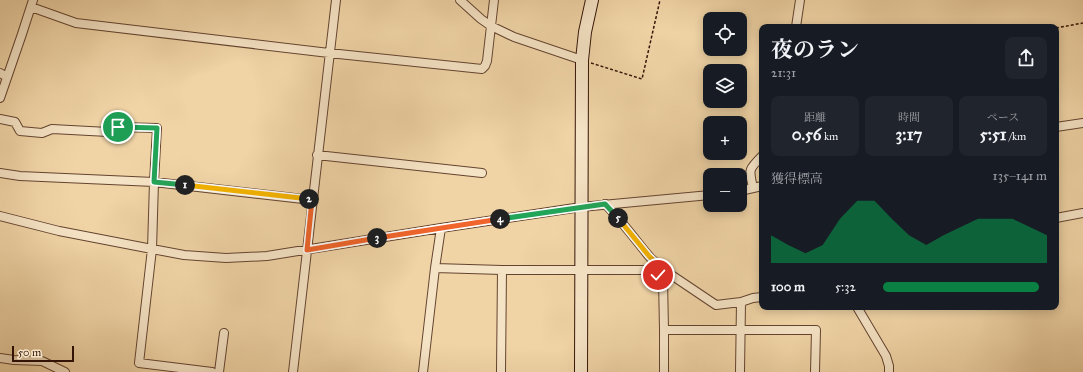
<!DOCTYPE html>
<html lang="ja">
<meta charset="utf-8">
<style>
body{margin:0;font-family:"IM FELL Great Primer","Noto Serif JP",serif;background:#20242c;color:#f1f3f6;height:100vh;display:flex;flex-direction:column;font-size:15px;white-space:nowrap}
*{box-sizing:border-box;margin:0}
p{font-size:13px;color:#9ea1a6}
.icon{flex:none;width:22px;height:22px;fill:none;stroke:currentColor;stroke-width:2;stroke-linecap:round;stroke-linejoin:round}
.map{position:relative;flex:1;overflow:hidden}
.drawer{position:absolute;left:759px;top:24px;width:300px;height:286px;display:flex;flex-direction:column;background:#171b24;border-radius:8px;box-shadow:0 2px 10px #0003}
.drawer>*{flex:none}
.buttons{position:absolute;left:703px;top:12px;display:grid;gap:8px}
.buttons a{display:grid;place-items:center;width:44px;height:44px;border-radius:8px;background:#171b24;box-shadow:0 2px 10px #0003;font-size:20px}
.scale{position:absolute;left:12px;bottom:10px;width:62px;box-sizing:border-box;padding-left:4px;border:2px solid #351408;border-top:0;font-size:11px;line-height:14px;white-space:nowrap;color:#351408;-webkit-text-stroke:3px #f5e3c5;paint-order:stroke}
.pin{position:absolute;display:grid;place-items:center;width:34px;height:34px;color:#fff;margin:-17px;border:2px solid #fff;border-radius:50%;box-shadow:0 1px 4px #0007}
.km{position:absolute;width:20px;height:20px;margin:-10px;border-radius:50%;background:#222;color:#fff;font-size:11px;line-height:20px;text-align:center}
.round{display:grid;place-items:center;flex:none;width:42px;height:42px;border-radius:8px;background:#20242c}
.overview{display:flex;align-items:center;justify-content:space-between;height:68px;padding:0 12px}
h1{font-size:22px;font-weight:700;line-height:30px}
.metrics{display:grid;grid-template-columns:repeat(3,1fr);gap:6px;height:68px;padding:4px 12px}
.metrics div{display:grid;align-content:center;border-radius:8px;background:#20242c;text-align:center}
.metrics b{font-size:17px;font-weight:700}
.metrics small{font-size:11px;font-weight:400}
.metrics p{font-size:11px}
.chart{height:112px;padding:8px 12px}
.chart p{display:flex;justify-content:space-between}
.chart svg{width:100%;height:72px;margin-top:4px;fill:#0b8043;opacity:.7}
ul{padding:0 12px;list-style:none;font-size:13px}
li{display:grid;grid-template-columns:64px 48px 1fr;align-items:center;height:30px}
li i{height:10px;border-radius:5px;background:#0b8043}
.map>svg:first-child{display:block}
</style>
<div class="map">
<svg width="1083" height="372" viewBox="0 0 1083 372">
<rect width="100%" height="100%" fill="#f0d4a6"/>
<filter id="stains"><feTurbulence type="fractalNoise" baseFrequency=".005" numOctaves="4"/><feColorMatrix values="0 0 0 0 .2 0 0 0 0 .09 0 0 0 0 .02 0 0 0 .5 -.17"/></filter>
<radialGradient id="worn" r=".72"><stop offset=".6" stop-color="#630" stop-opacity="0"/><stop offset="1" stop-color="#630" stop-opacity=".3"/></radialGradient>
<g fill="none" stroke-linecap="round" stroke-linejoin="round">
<!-- street casing -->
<g stroke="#644430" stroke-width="10">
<path id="street" d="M460 0 481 19 491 26 514 37 582 60
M31 7 76 23 329 53 482 69 485 66 487 61 494 0
M796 27 800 0
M0 73 7 77
M0 98 22 34 33 0
M0 119 15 122 20 131 42 133 52 129 108 132 118 127 157 128 154 182 20 176 0 173
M1056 127 1083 123
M317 155 482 173
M753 188C749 169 748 170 762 156
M740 191 762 186
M605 204C621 220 634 238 648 255 652 260 658 265 664 270
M0 216 59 231 152 249 184 255 226 258 267 256 441 228 581 207 710 195
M1056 218 1083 213
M435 268 502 270H653L663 279 664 330V372
M658 275 664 270 716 305 741 302
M857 307 886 356 889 366V372
M664 330H816L815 372
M0 358 14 360 42 361 65 372
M212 372 139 363 152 249 154 182 312 200
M219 372 224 333
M293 372 336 0
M423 372 435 268 441 228
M501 372 502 270
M740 372 741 302 753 298 762 297"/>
</g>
<!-- secondary casing -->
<g stroke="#351408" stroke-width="14">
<path id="secondary" d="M581 372 582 60 585 32 592 0"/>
</g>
<!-- path -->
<path stroke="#351408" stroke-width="1.5" stroke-dasharray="3 2" stroke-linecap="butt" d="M1056 28 1083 23
M591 63 642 79 660 0"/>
<!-- street -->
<use href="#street" stroke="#f5e3c5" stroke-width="8"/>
<!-- secondary -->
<use href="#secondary" stroke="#f5e3c5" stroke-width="12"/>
</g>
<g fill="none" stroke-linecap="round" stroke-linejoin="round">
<!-- split-1 casing -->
<g stroke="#fff" stroke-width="8">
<path id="split-1" d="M118 127 157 128 154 182 185 185"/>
</g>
<!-- split-2 casing -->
<g stroke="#fff" stroke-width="8">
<path id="split-2" d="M185 185 309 199"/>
</g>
<!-- split-3 casing -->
<g stroke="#fff" stroke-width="8">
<path id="split-3" d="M309 199 312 200 307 250 377 238"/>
</g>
<!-- split-4 casing -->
<g stroke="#fff" stroke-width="8">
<path id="split-4" d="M377 238 500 219"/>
</g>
<!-- split-5 casing -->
<g stroke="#fff" stroke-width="8">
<path id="split-5" d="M500 219 605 204 618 218"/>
</g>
<!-- split-6 casing -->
<g stroke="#fff" stroke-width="8">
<path id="split-6" d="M618 218 649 256 664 270 658 275"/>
</g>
<!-- split-1 -->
<use href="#split-1" stroke="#22a559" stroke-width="5"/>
<!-- split-2 -->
<use href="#split-2" stroke="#f5b400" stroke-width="5"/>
<!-- split-3 -->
<use href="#split-3" stroke="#f0652b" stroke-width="5"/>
<!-- split-4 -->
<use href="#split-4" stroke="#f0652b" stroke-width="5"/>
<!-- split-5 -->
<use href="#split-5" stroke="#22a559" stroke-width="5"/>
<!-- split-6 -->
<use href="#split-6" stroke="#f5b400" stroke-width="5"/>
</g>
<rect width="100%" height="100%" filter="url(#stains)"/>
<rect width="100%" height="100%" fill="url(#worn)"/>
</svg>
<div class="buttons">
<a><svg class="icon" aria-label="locate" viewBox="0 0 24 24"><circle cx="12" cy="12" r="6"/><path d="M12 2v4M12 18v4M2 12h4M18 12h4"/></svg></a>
<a><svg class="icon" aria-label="layers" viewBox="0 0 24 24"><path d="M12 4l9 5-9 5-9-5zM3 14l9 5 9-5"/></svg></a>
<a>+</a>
<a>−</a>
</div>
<div class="scale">50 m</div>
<div class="pin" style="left:118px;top:127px;background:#1e9e55"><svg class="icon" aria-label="arrive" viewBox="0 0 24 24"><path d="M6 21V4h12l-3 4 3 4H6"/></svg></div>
<div class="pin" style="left:658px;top:275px;background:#d93025"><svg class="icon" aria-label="check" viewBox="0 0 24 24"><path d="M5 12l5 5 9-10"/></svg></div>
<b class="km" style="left:185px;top:185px">1</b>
<b class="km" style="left:309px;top:199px">2</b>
<b class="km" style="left:377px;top:238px">3</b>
<b class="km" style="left:500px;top:219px">4</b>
<b class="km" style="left:618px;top:218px">5</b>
<section class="drawer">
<div class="overview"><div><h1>夜のラン</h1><p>21:31</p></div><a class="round"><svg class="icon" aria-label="share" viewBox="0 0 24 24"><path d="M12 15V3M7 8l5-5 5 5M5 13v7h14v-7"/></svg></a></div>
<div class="metrics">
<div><p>距離</p><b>0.56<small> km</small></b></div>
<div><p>時間</p><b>3:17</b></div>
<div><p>ペース</p><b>5:51<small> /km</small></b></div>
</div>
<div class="chart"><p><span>獲得標高</span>135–141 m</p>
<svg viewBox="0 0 160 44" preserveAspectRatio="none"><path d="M0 44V27L10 33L20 38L30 33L40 17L50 6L60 6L70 17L80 27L90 33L100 27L110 22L120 17L130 17L140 17L150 22L160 27V44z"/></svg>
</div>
<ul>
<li><b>100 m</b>5:32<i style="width:95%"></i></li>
</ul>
</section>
</div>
